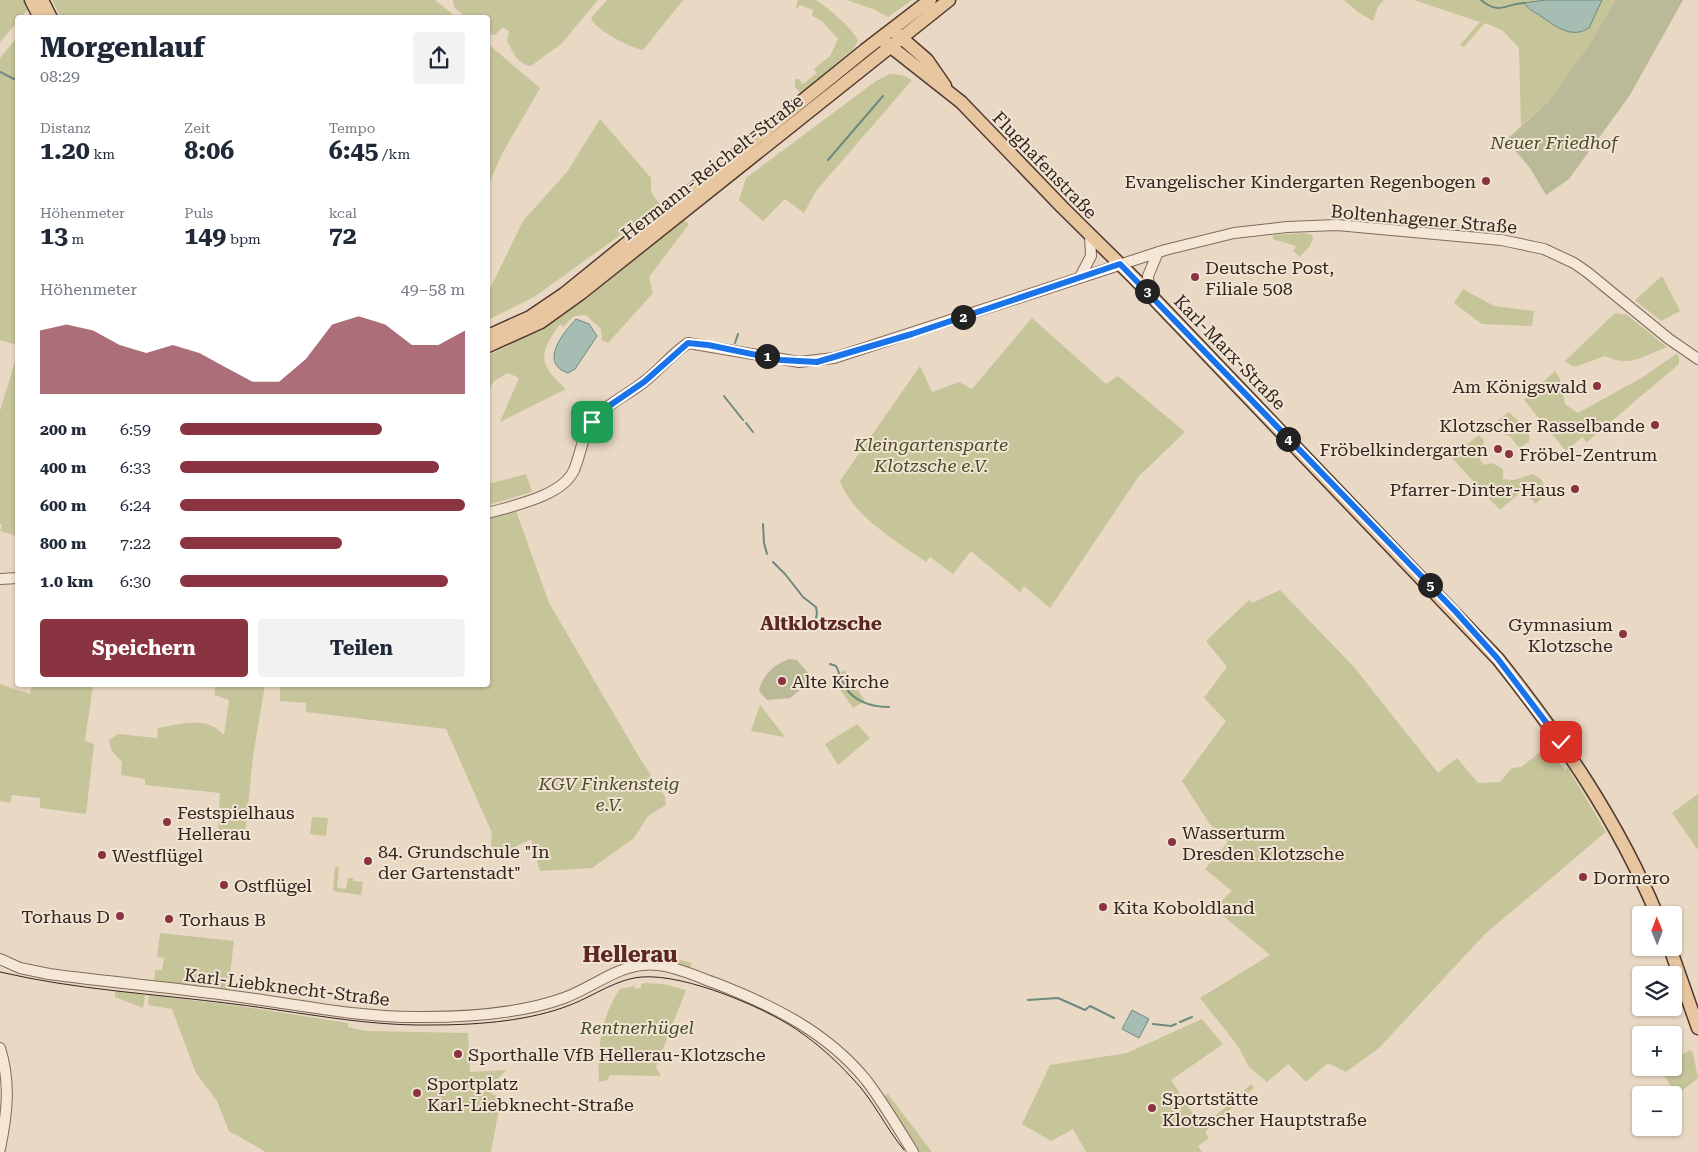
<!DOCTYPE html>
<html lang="de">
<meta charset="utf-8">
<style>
body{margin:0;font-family:"Roboto Serif",serif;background:#f2f2f3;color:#1f2937;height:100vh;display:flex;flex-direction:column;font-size:19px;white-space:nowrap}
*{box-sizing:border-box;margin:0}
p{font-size:16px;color:#747a83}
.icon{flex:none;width:28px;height:28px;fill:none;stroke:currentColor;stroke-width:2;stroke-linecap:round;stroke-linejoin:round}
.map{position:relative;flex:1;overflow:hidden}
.drawer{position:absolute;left:15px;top:15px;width:475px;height:672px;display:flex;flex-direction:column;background:#fff;border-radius:5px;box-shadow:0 1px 4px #0004}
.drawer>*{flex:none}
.needle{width:32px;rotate:359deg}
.fabs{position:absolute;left:1632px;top:906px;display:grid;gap:10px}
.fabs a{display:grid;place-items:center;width:50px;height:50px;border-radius:5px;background:#fff;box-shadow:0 1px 4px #0004;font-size:25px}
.pin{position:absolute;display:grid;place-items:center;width:42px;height:42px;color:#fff;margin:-21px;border-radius:10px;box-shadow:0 2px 8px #0006}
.km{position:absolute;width:25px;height:25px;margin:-12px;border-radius:50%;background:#222;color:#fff;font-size:14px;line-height:25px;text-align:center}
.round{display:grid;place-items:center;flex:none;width:52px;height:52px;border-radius:5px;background:#f2f2f3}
.summary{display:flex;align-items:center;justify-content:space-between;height:85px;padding:0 25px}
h1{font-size:28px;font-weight:700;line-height:38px}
.metrics{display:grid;grid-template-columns:repeat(3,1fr);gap:8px;height:85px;padding:5px 25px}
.metrics div{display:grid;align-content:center}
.metrics b{font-size:25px;font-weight:700}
.metrics small{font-size:14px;font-weight:400}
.metrics p{font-size:14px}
.chart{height:140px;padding:10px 25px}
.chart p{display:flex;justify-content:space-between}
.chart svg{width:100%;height:90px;margin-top:5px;fill:#8a3341;opacity:.7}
.cta{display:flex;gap:10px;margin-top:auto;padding:10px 25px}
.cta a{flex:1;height:58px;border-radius:5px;background:#8a3341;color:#fff;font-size:20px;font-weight:700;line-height:58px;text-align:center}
.cta a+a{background:#f2f2f3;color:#1f2937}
ul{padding:0 25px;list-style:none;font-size:16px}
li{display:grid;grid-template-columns:80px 60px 1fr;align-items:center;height:38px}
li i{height:12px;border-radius:6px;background:#8a3341}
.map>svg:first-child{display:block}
</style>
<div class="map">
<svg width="1698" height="1152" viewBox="0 0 1698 1152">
<rect width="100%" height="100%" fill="#e9d8c4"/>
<!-- green -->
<path fill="#c6c499" d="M0 0H24L29 8 21 17 18 18 17 22 0 42Z
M52 0H435L456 17 61 18Z
M453 0H598L561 44 531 66C518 65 513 52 507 41L509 31 503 27 495 35 488 34V18L465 17 454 7Z
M607 0H683L643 50C632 49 594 29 591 18Z
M798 0C803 0 810 0 815 0 824 3 856 32 858 41L854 48 801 94 795 87V79H799L803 84 817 73 814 69 830 56 838 39 822 21 812 16 813 10 800 5 797 9 796 7Z
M847 0H912L888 17 873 9Z
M1344 0H1384L1378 6 1373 21 1358 12Z
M1414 0H1615L1591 42 1548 102 1521 126 1519 48 1502 30 1485 23 1464 47 1460 45 1480 22Z
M17 37V345L0 340V58Z
M488 44 540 88 502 154 488 186Z
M890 74 902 75 912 80 816 191 804 213 785 199 763 221 739 200 746 178 876 81Z
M600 119 651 178V192L661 206 534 297 488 320V293L523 221 567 172Z
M684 220 689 224 649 277 653 293 608 343 602 340 601 329 586 315 574 316 563 327 560 324C537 356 539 364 566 389L500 422 519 378 508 373 494 381 488 392V355C561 325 622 269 684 220Z
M1304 233 1312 235 1313 239 1309 247 1300 257 1293 251 1296 246 1273 239V235Z
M1662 276 1680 311 1661 321 1635 300Z
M1463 289 1494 306 1534 311 1532 326 1482 324 1454 303Z
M1615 313 1627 315 1667 347C1643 356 1630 368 1605 356L1574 367 1565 361Z
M1032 318 1106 384 1118 376 1185 432 1139 476 1050 608 1024 586 1020 592 971 551 953 574 930 557 926 562C896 541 853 516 840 481L920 366 932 392 959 382 972 389Z
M1676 354 1679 357V364L1587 442 1582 437 1566 451 1524 400 1555 371 1560 379 1565 404 1578 413 1643 377Z
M17 355V536L0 531 2 525 0 524V411Z
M1509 412 1529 431V442L1519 448 1510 436 1493 431 1491 426Z
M1479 435 1484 440 1480 460 1484 465 1492 463 1503 469V479L1514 480 1532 474 1541 479 1547 492 1536 504 1523 490 1500 510 1451 457Z
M526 474 532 492 488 505V484Z
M516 511 549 603 639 757 665 797 666 805 648 816 634 838 592 868 540 871 531 839 509 850 491 846 492 833 446 729 306 712V703L280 701V685H488V519Z
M1280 590 1354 667 1438 773 1457 758 1478 783 1500 782 1512 768 1521 767 1547 747 1565 770 1568 768 1606 832 1485 934 1379 1048 1346 1072 1328 1063 1306 1082 1288 1064 1267 1082 1249 1067 1238 1046 1200 998 1270 955 1214 908 1232 891 1205 869 1228 842 1209 823 1182 781 1226 721 1204 698 1227 667 1206 641 1249 600 1252 603Z
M845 670 865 701 853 708 832 678Z
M0 684 30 694 32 685H93L85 741 94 744 86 814 40 808V798L12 795 10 803 0 801Z
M215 685H265L253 756 245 836 218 833 220 793 145 785V779L121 775 122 762 111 750 109 740 118 734 157 738 158 728C182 724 206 715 224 735L229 700 215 695Z
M760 705 785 737 751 731Z
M857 724 870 738 838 765 825 744Z
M1698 794V850L1672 813Z
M312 817 328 818 326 836 310 834Z
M335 867H339L337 888 346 889 348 878H353V881L363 882 361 895 333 891Z
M160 933 234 941 228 990 154 982 155 970H162L164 958 157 957Z
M646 951 692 963 689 971 650 960Z
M645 983 663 984 686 990 656 1067 661 1076 610 1075 607 1080 599 1082C597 1050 601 1016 620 989L634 986 635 989 641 988V984Z
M115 991 145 995 143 1008 115 997Z
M149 995 239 1006 348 1023V1027L366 1031 468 1033 470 1072 506 1070 487 1091 501 1098 491 1152H266L229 1131 217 1101 196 1073 172 1009 148 1005Z
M1202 1019 1223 1044 1171 1080 1202 1128 1251 1084 1254 1088 1205 1132 1209 1138 1198 1146 1202 1152H1086L1073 1129 1051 1141 1022 1124 1050 1065 1127 1053Z
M1690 1050 1693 1053 1698 1078 1677 1095 1659 1068H1674V1059Z
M888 1094 932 1152H916L899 1120 881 1098Z"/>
<!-- cemetery -->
<path fill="#bbba98" d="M1615 0H1683L1630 95 1569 179 1546 195 1530 168 1506 140 1548 102 1591 42Z
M789 659 797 660 813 679 790 698 767 700 759 691C762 675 775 664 789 659Z"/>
<!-- water -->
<path fill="#a5bdb2" stroke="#6d8a7e" d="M1545 0H1602L1589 28C1571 39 1557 27 1542 17 1535 12 1530 11 1524 3Z
M576 319 589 324 597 336 575 369 568 373C538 363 564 332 576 319Z
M1132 1010 1149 1019 1139 1038 1122 1029Z"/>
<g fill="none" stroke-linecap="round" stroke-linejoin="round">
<!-- stream -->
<path stroke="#6d8a7e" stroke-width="2" d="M1481 0C1500 16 1506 3 1525 3
M0 72 18 81
M828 160 883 96
M735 343 738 334
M724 396 743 420
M746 423 753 432
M763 524 764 543 767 554
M773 562 785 574 803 597 816 607 817 613 815 624
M830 664 836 666C839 671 839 676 842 681 850 700 869 707 889 707
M1028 1000 1058 998 1085 1010 1090 1006 1114 1018
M1180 1022 1192 1017
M1153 1024 1171 1026 1176 1024"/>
<!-- minor casing -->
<g stroke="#826a5c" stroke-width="12">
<path id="minor" d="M1080 277 1091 256 1090 236
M1149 294 1148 276 1158 252
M488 513C512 506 563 496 574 470 581 454 582 435 593 421 607 403 628 395 645 381 660 369 672 354 688 343L799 362 834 358 1165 250 1234 233 1287 227 1337 225 1501 240 1544 249 1574 263 1587 272 1669 339 1698 359
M0 579 18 578
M0 959 20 968 49 974C115 983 182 988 248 998 307 1006 364 1018 423 1017 469 1017 520 1014 564 998 589 989 617 967 642 965 666 962 693 975 715 983 772 1005 827 1032 866 1080 883 1102 898 1128 913 1152
M0 1048C11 1083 7 1114 0 1149"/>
</g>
<!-- major casing -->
<g stroke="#503a30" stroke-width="15">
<path id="major" d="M31 0 40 18
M42 0 51 18
M897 34 927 60 945 86
M881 39 961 102 1062 207 1136 280 1498 659C1561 738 1618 821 1657 915
M488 336 530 317 564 294 865 50 930 0
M488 346 541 322 580 294 949 0
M1670 948 1698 1028"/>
</g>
<!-- minor -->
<use href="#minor" stroke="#f5e7d6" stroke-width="10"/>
<!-- major -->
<use href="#major" stroke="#e8c6a0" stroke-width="12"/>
<!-- tram -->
<path stroke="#33251f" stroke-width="1" d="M0 972C77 990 156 994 234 1004 300 1012 364 1026 430 1025 473 1025 521 1022 562 1008 587 1000 609 983 634 978 675 970 753 1003 788 1024 811 1038 834 1058 852 1078 873 1099 885 1127 904 1150"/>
</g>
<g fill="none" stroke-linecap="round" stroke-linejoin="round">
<!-- route casing -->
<g stroke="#fff" stroke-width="10">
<path id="route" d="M592 422 606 408 644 382 688 343 708 345 781 360 817 362 912 334 1120 264 1456 612 1498 659 1561 742"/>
</g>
<!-- route -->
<use href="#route" stroke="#1a73e8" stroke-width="6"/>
</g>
<!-- markers -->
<g fill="#8a3341" stroke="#f1e4d3" stroke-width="2">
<circle cx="1486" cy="181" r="5"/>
<circle cx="1195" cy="277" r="5"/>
<circle cx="1597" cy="386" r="5"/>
<circle cx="1655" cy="425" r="5"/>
<circle cx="1498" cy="449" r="5"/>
<circle cx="1509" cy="454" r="5"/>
<circle cx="1575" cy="489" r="5"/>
<circle cx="1623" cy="634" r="5"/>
<circle cx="782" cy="681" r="5"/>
<circle cx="167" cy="822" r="5"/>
<circle cx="1172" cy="842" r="5"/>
<circle cx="102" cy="855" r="5"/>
<circle cx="368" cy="861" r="5"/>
<circle cx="1583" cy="877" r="5"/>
<circle cx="224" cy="885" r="5"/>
<circle cx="1103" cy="907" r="5"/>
<circle cx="120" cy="916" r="5"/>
<circle cx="169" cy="919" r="5"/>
<circle cx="458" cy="1054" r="5"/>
<circle cx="417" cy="1093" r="5"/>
<circle cx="1152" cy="1108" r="5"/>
</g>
<g text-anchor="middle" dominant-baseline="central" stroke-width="4" stroke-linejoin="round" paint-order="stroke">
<!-- park labels -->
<g font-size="18" font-style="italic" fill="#4a4d28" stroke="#f1e4d3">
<text x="1554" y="142">Neuer Friedhof</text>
<text x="931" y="444">Kleingartensparte<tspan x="931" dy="21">Klotzsche e.V.</tspan></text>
<text x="609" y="783">KGV Finkensteig<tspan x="609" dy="21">e.V.</tspan></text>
<text x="637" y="1027">Rentnerhügel</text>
</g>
<!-- street labels -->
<g font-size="18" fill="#33251f" stroke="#f1e4d3">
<text transform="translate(1045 165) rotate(46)">Flughafenstraße</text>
<text transform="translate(712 167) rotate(-38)">Hermann-Reichelt-Straße</text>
<text transform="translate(1424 219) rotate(5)">Boltenhagener Straße</text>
<text transform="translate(1230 352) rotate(46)">Karl-Marx-Straße</text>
<text transform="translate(287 987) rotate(7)">Karl-Liebknecht-Straße</text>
</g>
<!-- poi labels -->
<g font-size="18" fill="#33251f" stroke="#f1e4d3" text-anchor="start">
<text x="1476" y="181" text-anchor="end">Evangelischer Kindergarten Regenbogen</text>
<text x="1205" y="267">Deutsche Post,<tspan x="1205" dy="21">Filiale 508</tspan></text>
<text x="1587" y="386" text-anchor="end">Am Königswald</text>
<text x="1645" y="425" text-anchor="end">Klotzscher Rasselbande</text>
<text x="1488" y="449" text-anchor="end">Fröbelkindergarten</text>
<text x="1519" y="454">Fröbel-Zentrum</text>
<text x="1565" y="489" text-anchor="end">Pfarrer-Dinter-Haus</text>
<text x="1613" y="624" text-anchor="end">Gymnasium<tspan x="1613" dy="21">Klotzsche</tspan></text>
<text x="792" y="681">Alte Kirche</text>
<text x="177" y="812">Festspielhaus<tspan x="177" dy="21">Hellerau</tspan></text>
<text x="1182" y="832">Wasserturm<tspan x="1182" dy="21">Dresden Klotzsche</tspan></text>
<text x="378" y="851">84. Grundschule "In<tspan x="378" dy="21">der Gartenstadt"</tspan></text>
<text x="112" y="855">Westflügel</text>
<text x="1593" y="877">Dormero</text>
<text x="234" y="885">Ostflügel</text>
<text x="1113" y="907">Kita Koboldland</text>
<text x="110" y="916" text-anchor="end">Torhaus D</text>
<text x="179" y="919">Torhaus B</text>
<text x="468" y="1054">Sporthalle VfB Hellerau-Klotzsche</text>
<text x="427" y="1083">Sportplatz<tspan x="427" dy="21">Karl-Liebknecht-Straße</tspan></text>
<text x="1162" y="1098">Sportstätte<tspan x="1162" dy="21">Klotzscher Hauptstraße</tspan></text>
</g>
<!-- neighbourhood labels -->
<g font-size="19" font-weight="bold" fill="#5b2623" stroke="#f1e4d3">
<text x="821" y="623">Altklotzsche</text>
</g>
<!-- district labels -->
<g font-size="22" font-weight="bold" fill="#5b2623" stroke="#f1e4d3">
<text x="630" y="954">Hellerau</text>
</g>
</g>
</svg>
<div class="fabs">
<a><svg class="needle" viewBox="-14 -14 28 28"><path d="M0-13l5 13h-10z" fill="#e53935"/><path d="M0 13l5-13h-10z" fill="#747a83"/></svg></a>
<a><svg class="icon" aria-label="layers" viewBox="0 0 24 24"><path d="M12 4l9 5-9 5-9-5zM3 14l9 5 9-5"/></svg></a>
<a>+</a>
<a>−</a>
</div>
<div class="pin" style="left:592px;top:422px;background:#1e9e55"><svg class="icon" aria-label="arrive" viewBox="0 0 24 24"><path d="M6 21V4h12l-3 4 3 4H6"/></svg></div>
<div class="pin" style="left:1561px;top:742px;background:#d93025"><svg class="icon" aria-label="check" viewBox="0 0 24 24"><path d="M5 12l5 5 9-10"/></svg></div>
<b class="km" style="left:767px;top:356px">1</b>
<b class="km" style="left:963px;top:317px">2</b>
<b class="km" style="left:1147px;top:291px">3</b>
<b class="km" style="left:1288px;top:439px">4</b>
<b class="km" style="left:1430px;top:585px">5</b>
<section class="drawer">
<div class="summary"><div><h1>Morgenlauf</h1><p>08:29</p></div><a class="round"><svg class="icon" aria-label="share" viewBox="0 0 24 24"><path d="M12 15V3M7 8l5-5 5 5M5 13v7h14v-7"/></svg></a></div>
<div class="metrics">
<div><p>Distanz</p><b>1.20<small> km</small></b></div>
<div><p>Zeit</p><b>8:06</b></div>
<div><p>Tempo</p><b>6:45<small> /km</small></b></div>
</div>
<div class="metrics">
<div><p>Höhenmeter</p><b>13<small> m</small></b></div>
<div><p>Puls</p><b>149<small> bpm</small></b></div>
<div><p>kcal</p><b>72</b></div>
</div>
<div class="chart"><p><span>Höhenmeter</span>49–58 m</p>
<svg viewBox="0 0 160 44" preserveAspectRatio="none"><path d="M0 44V13L10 10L20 13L30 20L40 24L50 20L60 24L70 31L80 38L90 38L100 27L110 10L120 6L130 10L140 20L150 20L160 13V44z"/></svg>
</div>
<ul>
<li><b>200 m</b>6:59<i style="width:71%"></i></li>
<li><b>400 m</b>6:33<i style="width:91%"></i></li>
<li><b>600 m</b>6:24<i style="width:100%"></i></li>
<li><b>800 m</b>7:22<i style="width:57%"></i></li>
<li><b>1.0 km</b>6:30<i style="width:94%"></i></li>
</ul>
<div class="cta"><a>Speichern</a><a>Teilen</a></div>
</section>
</div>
